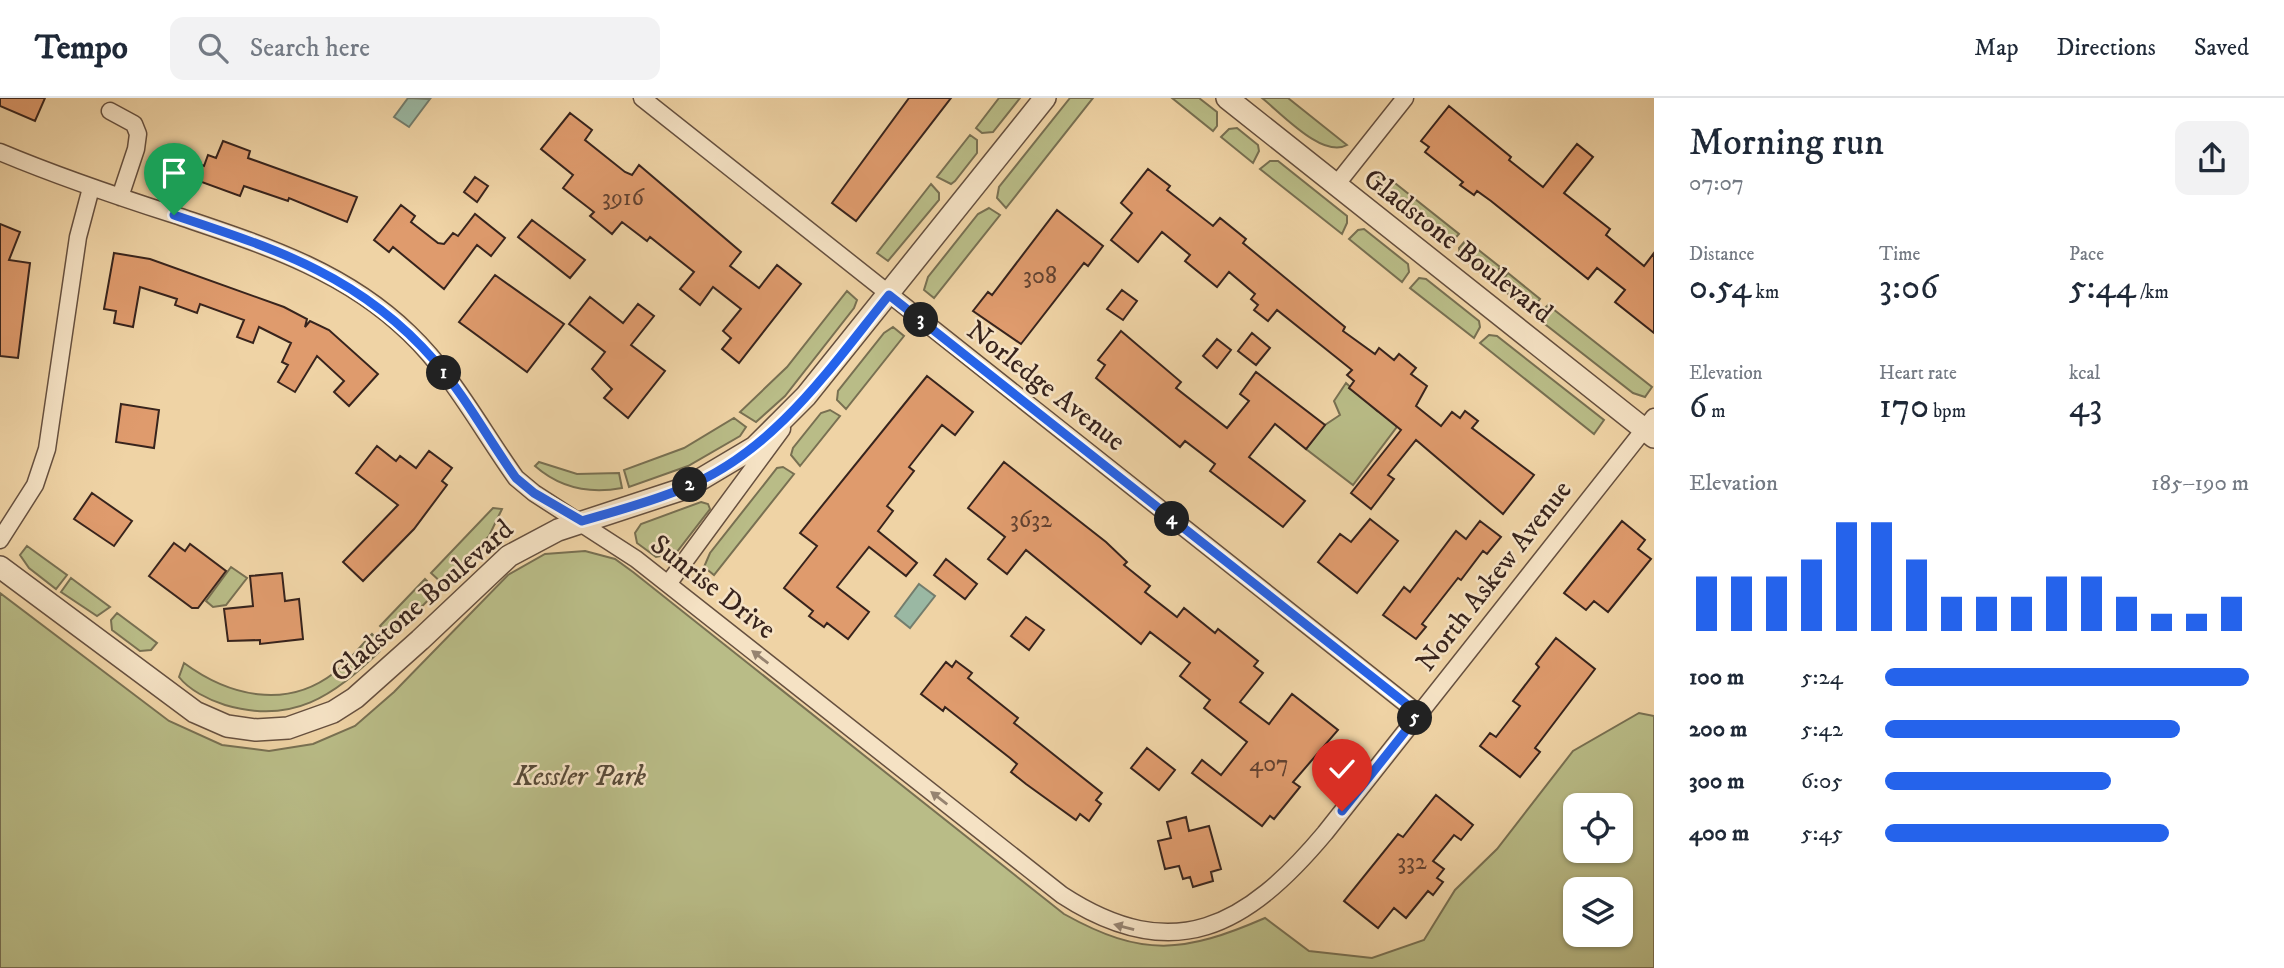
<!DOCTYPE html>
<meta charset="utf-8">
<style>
body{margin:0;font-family:"IM FELL DW Pica",serif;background:#f2f2f3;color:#1f2937;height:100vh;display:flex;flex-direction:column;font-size:26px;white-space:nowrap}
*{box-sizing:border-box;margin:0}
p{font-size:23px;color:#747a83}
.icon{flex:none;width:38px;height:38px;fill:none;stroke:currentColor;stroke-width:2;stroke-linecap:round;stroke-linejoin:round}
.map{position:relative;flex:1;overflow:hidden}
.details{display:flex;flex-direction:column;background:#fff;width:630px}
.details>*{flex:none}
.buttons{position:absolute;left:1563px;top:695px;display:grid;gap:14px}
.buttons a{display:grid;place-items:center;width:70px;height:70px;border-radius:14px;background:#fff;box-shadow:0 2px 5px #0004;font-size:35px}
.pin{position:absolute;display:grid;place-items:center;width:60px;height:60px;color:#fff;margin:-72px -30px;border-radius:50% 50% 50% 0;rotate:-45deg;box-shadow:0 0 7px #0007}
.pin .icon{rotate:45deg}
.km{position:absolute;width:35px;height:35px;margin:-18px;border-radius:50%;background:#222;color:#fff;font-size:19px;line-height:35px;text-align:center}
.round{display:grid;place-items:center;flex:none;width:74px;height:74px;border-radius:14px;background:#f2f2f3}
.overview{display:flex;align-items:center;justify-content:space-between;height:119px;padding:0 35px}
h1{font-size:38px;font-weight:600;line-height:52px}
.stats{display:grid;grid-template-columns:repeat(3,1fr);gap:10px;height:119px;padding:7px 35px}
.stats div{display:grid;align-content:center}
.stats b{font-size:35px;font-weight:600}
.stats small{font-size:19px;font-weight:400}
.stats p{font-size:19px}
.chart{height:196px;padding:14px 35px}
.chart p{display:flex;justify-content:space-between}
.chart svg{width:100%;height:126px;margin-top:7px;stroke:#2563eb;stroke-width:6}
ul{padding:0 35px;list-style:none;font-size:23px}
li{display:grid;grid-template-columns:112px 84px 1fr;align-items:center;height:52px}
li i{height:18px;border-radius:9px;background:#2563eb}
header{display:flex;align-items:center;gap:42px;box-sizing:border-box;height:98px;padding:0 35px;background:#fff;border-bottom:2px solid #e0e1e3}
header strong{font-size:33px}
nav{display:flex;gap:38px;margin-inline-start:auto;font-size:24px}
.search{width:490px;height:63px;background:#f2f2f3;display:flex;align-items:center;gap:18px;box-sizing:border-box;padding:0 24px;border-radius:14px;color:#747a83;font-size:26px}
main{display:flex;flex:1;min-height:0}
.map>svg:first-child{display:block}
</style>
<header>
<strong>Tempo</strong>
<div class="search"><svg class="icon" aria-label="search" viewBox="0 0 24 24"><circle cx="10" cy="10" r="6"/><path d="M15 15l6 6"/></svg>Search here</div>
<nav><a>Map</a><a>Directions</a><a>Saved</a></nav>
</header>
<main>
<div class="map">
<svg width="1654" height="870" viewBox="0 0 1654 870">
<rect width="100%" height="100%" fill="#efd3a5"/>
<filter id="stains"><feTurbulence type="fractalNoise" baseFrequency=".00286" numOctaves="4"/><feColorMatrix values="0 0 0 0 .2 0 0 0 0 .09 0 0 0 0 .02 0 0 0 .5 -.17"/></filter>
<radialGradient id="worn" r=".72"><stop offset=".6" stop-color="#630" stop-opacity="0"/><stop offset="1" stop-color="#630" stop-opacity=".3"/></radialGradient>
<!-- green -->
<path fill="#b9bc87" stroke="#787052" stroke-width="2" fill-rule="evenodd" d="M999 0H1020L993 34 982 35 976 30Z
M1070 0H1093L1006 110 997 100 999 89Z
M1172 0H1199L1217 14V28L1213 33Z
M1262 0H1288L1347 47C1323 61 1281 15 1262 0Z
M1237 30 1258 47 1259 53 1253 65 1221 39 1229 31Z
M970 37 977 42V55L955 83 951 86 937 79Z
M1270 63H1278L1347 118V125L1342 136 1260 71Z
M1381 74 1459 136 1451 145 1443 144 1382 96 1376 82Z
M931 86 939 95V102L888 163 877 155Z
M989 110 1000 117 934 200 924 192 928 179 978 116Z
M1364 131 1408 166 1409 174 1402 184 1349 141 1358 132Z
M1466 142 1500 169 1494 177 1486 179 1460 158 1459 150Z
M1508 175 1540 201 1534 209 1526 210 1502 191 1501 184Z
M1419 180 1426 181 1479 223 1480 229 1474 240 1410 190Z
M847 193 857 202 854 210 785 298 756 324 740 314 787 269Z
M1548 207 1652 289 1645 299 1633 295 1541 223V214Z
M893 229 904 238 846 311 837 302 838 293 884 235Z
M1489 237 1497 238 1604 322 1594 336 1480 245Z
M1346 285 1377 313 1397 323 1396 330 1353 387 1306 351 1325 327 1340 317 1334 303Z
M830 312 840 318 800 368 791 357 793 350 821 315Z
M734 320 746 329 740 338 688 368 629 389 624 372 684 350Z
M539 364 577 376 619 375 622 390C590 396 560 390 535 368Z
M783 369 794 376 714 477 704 469 710 455 777 370Z
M701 404 708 406 710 411 676 455 656 459 637 445 635 435 641 426Z
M493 410 502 411 489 438 443 486 431 475Z
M27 448 67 477 56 491 29 470 20 457Z
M585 453 615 461 633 474 1064 816C1143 860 1184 855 1265 820L1309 853 1372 860 1424 842 1455 792 1497 751 1573 653 1639 615 1654 618V870H0V495L169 623 222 647 269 653 313 646 355 628 394 594 508 477 545 456ZM1575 707H1620V752H1575ZM1620 791V836H1575V791Z
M231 469 247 480 226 507 213 509 206 503Z
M71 480 110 509 97 518 61 494Z
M425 481 437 493 398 533 387 534 380 528Z
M117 515 157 545 151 552 140 553 112 532 111 522Z
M372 536 381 545 380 553C333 598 293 627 225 607 209 602 189 592 179 579L184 565C229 598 286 612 334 575 348 564 360 549 372 536Z"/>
<!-- water -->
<path fill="#9ab8a3" stroke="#737d6d" stroke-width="2" d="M408 0 430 1 409 29 394 19Z
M919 486 935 498 910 530 895 518Z"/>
<!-- building -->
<path fill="#df9b6d" stroke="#38241d" stroke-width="2" d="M0 0H45L35 23 0 8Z
M909 0H951L856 123 832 105Z
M1449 8 1511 59 1509 62 1543 89 1577 46 1593 59 1564 95 1610 131 1606 137 1644 168 1654 155V235L1615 204 1625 192 1597 170 1588 181 1491 103 1477 93 1474 97 1460 87 1463 84 1425 54 1429 49 1421 43Z
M570 15 592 32 585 42 625 74 632 77 639 67 741 154 730 168 759 190 777 167 801 186 739 265 722 251 731 240 723 233 741 211 713 189 700 207 680 191 694 174 650 139 647 143 622 124 612 136 590 118 594 114 563 90 573 77 541 51Z
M223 43 250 53 248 60 357 99 347 124 289 100 288 103 244 88 240 98 166 71 171 56 204 68 208 57 216 60Z
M1148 71 1170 88 1167 92 1213 128 1220 120 1246 141 1243 145 1345 229 1343 233 1375 256 1379 250 1394 262 1399 256 1416 270 1411 276 1427 288 1416 308 1441 328 1452 314 1460 320 1465 313 1478 323 1472 330 1534 377 1503 416 1416 342 1388 377 1394 381 1371 411 1351 395 1401 332 1349 290 1354 283 1347 277 1352 272 1277 212 1268 223 1254 212 1258 207 1251 201 1255 196 1229 174 1217 189 1185 163 1190 157 1162 134 1138 164 1111 142 1132 115 1121 105Z
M475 79 488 88 477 104 464 94Z
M401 107 415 118 411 124 438 145 444 146 453 135 458 138 475 116 505 140 491 158 477 147 444 191 393 149 389 154 374 142Z
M1057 112 1103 148 1088 168 1084 165 1021 246 973 213 988 194 992 197Z
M532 122 585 162 570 180 518 139Z
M0 126 20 134 9 162 30 165 18 260 0 258Z
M114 155 150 161 284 209 307 221 305 229 310 223 329 232 378 276 349 308 334 294 344 283 317 258 295 294 278 284 288 267 282 264 291 245 259 229 253 245 237 239 244 222 200 206 197 215 175 207 177 201 140 189 133 229 114 225 116 213 104 211Z
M495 177 564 226 527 274 459 224Z
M1122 192 1137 203 1123 222 1107 211Z
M590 199 623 225 638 206 654 218 631 247 665 273 628 320 604 300 612 291 592 271 605 254 569 226Z
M1121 233 1181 284 1176 290 1227 330 1249 303 1240 296 1256 274 1325 327 1306 351 1275 326 1249 359 1305 403 1283 429 1210 373 1215 366 1185 343 1180 349 1096 280 1105 267 1098 262Z
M1252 235 1270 250 1256 267 1238 253Z
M1217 241 1231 252 1217 270 1203 258Z
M927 278 973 314 955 337 942 327 909 369 914 373 887 408 893 413 878 433 917 465 906 478 869 449 837 489 869 514 848 541 827 525 824 529 809 518 813 513 784 490 817 448 800 435Z
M121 306 159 312 154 350 116 344Z
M377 348 396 363 400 358 416 370 429 353 452 370 442 383 447 387 414 431 363 483 343 464 398 407 356 375Z
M1004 364 1106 444 1127 464 1124 467 1150 488 1145 494 1177 519 1184 510 1215 535 1218 531 1258 563 1254 568 1263 575 1240 604 1269 626 1292 596 1338 632 1293 684 1300 689 1274 721 1270 718 1262 728 1192 675 1202 662 1221 677 1247 644 1204 610 1210 602 1180 578 1190 565 1150 534 1141 546 1026 452 1007 476 988 461 1005 439 968 410Z
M92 395 132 423 114 448 74 421Z
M1370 421 1398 443 1357 495 1318 464 1340 436 1351 444Z
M1480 423 1501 439 1487 456 1483 453 1461 482 1458 480 1422 526 1426 529 1416 541 1383 517 1404 489 1410 494 1456 433 1466 441Z
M1622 423 1645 442 1638 451 1651 461 1608 514 1594 503 1586 512 1564 495Z
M174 445 185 453 190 446 226 473 198 510H192L149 478Z
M946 461 977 486 965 501 934 477Z
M282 475 285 503 299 501 303 541 260 546V542L228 543 224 511 253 508 250 478Z
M1026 519 1044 532 1029 552 1011 538Z
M1556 540 1595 571 1535 650 1540 654 1520 679 1480 648 1490 635 1496 639 1520 608 1513 603 1539 569 1536 566Z
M956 563 972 575 968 580 1018 620 1014 625 1102 695 1096 702 1101 706 1089 723 1080 716 1076 722 1026 686 1011 674 1017 666 1010 660 945 609 943 613 921 596 946 564 952 569Z
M1147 650 1175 672 1159 692 1131 670Z
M1436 697 1473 727 1461 742 1454 737 1433 763 1444 771 1437 780 1443 784 1433 797 1428 793 1406 820 1394 810 1378 830 1344 803 1398 736 1403 739Z
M1186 719 1189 733 1209 728 1221 771 1211 774 1213 783 1193 789 1190 779 1183 781 1179 768 1165 771 1158 743 1171 740 1167 724Z"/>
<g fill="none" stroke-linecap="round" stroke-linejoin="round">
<!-- minor casing -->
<g stroke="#66503f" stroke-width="19">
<path id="minor" d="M642 0 1419 616
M110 13 134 26 138 36 136 51 120 99
M0 54C57 78 116 98 175 117 260 146 343 171 409 235 453 277 481 331 516 380L534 395 636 461 1062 797C1174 870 1247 828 1325 735L1654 319
M1336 87 1405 0
M0 442 35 387 47 351 78 139 91 90
M668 486 782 331"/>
</g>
<!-- tertiary casing -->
<g stroke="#66503f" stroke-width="24">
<path id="tertiary" d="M1227 0 1654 339
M0 469 195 614 227 628 256 632 288 630 333 614 355 600 420 542 509 458 558 432 686 390 755 349 806 298 1045 0"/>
</g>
<!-- minor -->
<use href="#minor" stroke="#f5e2c4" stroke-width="16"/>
<!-- tertiary -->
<use href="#tertiary" stroke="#f5e2c4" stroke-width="21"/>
</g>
<!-- one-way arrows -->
<defs><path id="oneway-solid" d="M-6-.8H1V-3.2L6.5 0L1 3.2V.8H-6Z" transform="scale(1.75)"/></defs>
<g fill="#968370">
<use href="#oneway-solid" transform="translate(760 559) rotate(-142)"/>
<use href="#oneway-solid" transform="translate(939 700) rotate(-142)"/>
<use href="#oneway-solid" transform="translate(1124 829) rotate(-165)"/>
</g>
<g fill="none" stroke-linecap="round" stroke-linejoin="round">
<!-- route casing -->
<g stroke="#fff" stroke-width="14">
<path id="route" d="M174 117C276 151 361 178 434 262 466 299 488 341 516 380L534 395 582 423C616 413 651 404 684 390 775 353 830 270 889 197L1419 616 1342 713"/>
</g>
<!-- route -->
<use href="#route" stroke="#2563eb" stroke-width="9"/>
</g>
<g text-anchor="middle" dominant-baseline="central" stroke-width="5" stroke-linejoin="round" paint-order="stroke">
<!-- number labels -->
<g font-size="24" fill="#624231">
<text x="623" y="100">3916</text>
<text x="1040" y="178">308</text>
<text x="1031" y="422">3632</text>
<text x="1269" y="666">407</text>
<text x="1412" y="764">332</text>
</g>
<!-- street labels -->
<g font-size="28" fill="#38241d" stroke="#f5e2c4">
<text transform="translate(1458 148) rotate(38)">Gladstone Boulevard</text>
<text transform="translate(1046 288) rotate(38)">Norledge Avenue</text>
<text transform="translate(1494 478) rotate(-52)">North Askew Avenue</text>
<text transform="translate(713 489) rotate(38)">Sunrise Drive</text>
<text transform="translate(422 503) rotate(-41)">Gladstone Boulevard</text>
</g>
<!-- park labels -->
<g font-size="28" font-style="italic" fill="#584a38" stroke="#f5e2c4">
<text x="580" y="678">Kessler Park</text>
</g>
</g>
<rect width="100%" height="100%" filter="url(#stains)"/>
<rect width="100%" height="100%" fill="url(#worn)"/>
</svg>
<div class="buttons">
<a><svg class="icon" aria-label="locate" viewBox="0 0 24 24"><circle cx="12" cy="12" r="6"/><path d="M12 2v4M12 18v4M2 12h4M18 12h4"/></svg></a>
<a><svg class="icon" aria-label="layers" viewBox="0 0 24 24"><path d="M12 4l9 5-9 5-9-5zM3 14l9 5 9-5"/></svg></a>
</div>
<div class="pin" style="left:174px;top:117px;background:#1e9e55"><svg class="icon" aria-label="arrive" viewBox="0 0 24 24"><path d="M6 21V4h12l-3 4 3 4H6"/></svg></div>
<div class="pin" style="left:1342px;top:713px;background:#d93025"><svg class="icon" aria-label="check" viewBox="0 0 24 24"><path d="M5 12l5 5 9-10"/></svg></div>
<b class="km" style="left:444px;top:275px">1</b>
<b class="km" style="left:690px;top:387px">2</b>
<b class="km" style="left:921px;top:222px">3</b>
<b class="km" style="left:1172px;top:421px">4</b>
<b class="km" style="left:1415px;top:620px">5</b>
</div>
<section class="details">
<div class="overview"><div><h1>Morning run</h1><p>07:07</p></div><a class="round"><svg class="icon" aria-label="share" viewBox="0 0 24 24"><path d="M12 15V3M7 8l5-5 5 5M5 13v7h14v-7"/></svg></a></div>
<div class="stats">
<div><p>Distance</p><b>0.54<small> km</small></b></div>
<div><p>Time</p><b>3:06</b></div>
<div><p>Pace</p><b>5:44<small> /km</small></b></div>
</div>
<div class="stats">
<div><p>Elevation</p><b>6<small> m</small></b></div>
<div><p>Heart rate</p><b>170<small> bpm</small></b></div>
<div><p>kcal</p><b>43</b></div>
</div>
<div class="chart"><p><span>Elevation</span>185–190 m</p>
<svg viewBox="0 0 160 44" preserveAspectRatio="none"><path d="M5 44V25M15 44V25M25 44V25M35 44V19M45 44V6M55 44V6M65 44V19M75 44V32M85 44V32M95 44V32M105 44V25M115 44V25M125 44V32M135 44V38M145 44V38M155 44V32"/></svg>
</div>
<ul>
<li><b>100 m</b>5:24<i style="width:100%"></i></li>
<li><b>200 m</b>5:42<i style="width:81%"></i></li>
<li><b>300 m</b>6:05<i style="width:62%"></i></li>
<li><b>400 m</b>5:45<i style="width:78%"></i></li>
</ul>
</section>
</main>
